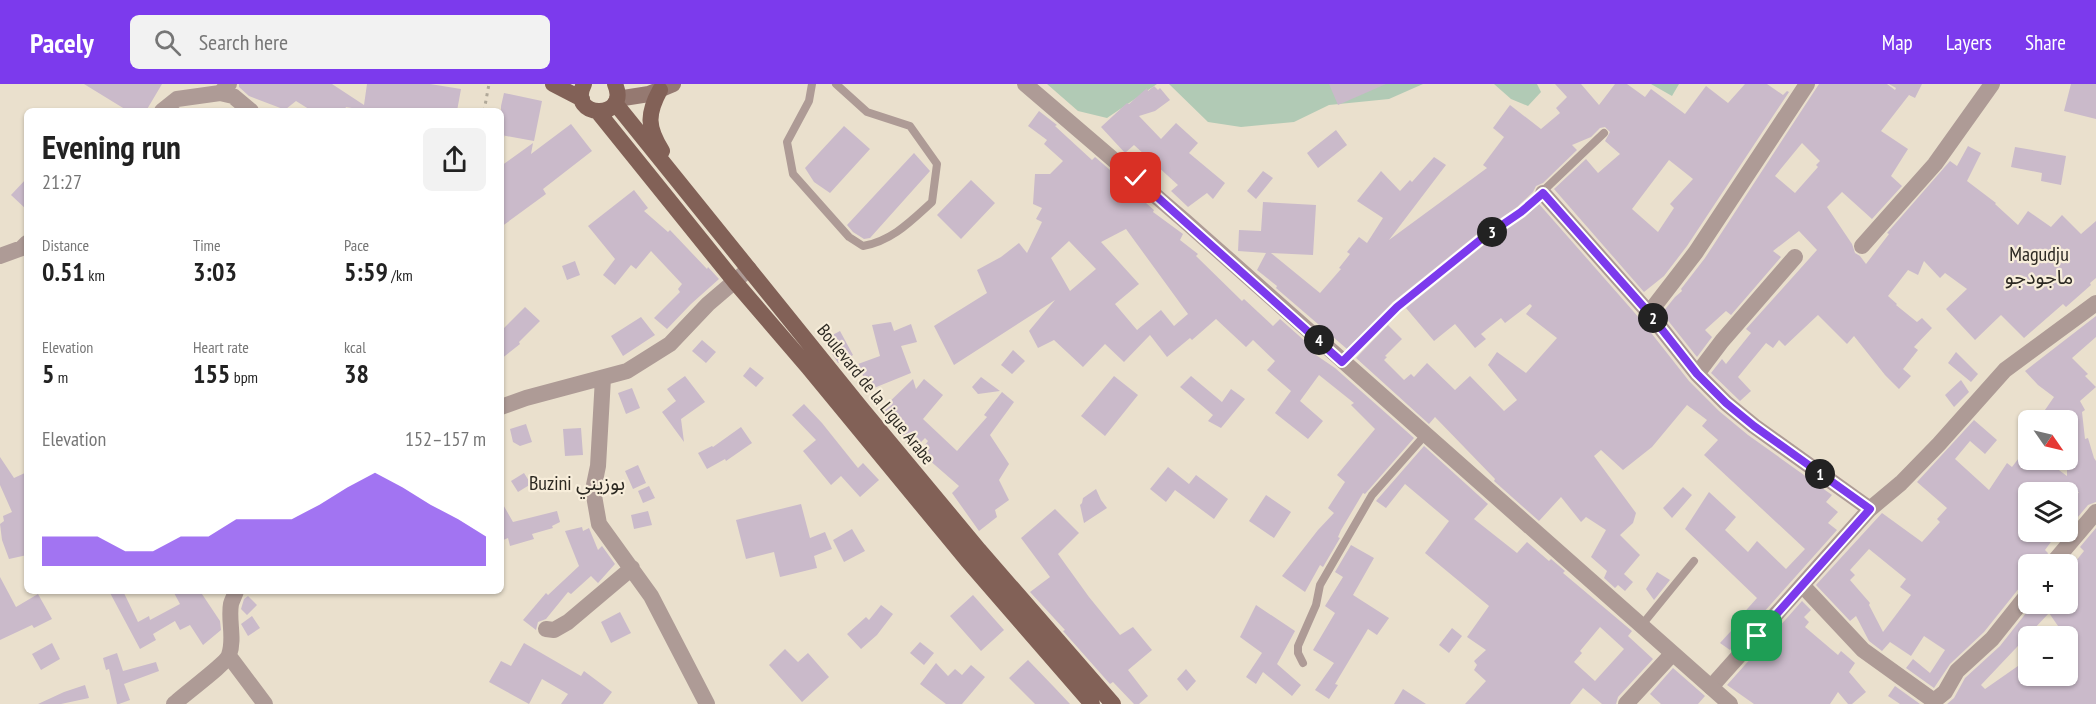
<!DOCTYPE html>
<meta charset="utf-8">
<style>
body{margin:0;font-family:"PT Sans Narrow","Noto Sans Arabic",sans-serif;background:#f2f2f2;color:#222;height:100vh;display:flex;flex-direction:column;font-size:22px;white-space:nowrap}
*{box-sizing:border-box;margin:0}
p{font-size:20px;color:#767676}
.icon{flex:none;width:33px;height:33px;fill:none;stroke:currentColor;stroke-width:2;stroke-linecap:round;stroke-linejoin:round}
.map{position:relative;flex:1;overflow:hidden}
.details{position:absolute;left:24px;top:24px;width:480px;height:486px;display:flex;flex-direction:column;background:#fff;border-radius:9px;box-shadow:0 2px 4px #0004}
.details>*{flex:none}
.needle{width:39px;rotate:124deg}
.controls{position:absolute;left:2018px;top:326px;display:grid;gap:12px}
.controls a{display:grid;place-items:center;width:60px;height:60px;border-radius:9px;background:#fff;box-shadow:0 2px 4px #0004;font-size:30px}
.pin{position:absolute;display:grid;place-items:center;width:51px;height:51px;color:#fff;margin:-26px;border-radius:12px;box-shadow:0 3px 9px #0006}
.km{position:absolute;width:30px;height:30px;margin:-15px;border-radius:50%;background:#222;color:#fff;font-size:16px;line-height:30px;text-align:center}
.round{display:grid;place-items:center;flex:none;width:63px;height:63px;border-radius:9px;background:#f2f2f2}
.head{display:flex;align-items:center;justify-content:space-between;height:102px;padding:0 18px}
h1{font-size:33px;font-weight:700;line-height:45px}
.stats{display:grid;grid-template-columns:repeat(3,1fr);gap:9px;height:102px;padding:6px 18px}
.stats div{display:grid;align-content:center}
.stats b{font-size:26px;font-weight:700}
.stats small{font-size:16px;font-weight:400}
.stats p{font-size:16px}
.chart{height:168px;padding:12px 18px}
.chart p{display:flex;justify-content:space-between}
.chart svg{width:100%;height:108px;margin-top:6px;fill:#7c3aed;opacity:.7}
header{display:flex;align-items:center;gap:36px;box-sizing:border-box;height:84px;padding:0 30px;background:#7c3aed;color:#fff}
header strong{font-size:28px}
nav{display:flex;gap:33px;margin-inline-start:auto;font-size:21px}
.search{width:420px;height:54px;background:#f2f2f2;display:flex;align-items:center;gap:15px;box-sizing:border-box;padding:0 21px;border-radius:9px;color:#767676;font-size:22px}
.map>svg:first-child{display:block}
</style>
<header>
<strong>Pacely</strong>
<div class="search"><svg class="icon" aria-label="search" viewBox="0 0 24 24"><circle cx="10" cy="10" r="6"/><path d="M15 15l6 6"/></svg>Search here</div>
<nav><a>Map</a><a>Layers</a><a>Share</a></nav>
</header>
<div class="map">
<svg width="2096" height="620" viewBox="0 0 2096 620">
<rect width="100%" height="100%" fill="#eae0cd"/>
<!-- green -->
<path fill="#b1cab5" d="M1047 0H1157L1107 34 1078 27Z
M1169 0H1423L1389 15 1329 21 1294 38 1241 43 1208 38Z
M1494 0H1537L1541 8 1528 22 1511 15Z
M1651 0H1679L1672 12Z"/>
<!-- building -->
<path fill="#cabaca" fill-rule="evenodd" d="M84 0H162L146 27H128Z
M239 0H332L364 21 367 0H430L461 5 457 27H369L346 23 344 27H312L296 17 286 25H283L249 12 239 3Z
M1329 0H1386L1338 21Z
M1555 0H1581L1599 21 1615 0H1627L1645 13 1651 5 1685 30 1706 2 1728 19 1745 0H1767L1783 11 1787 7 1789 8 1687 162 1664 192 1644 208 1554 105 1586 75 1598 89 1620 70 1605 57 1610 48 1605 43 1600 44 1591 53 1572 61 1577 66 1543 99 1536 102 1533 108 1517 123 1476 151 1393 218 1347 265 1276 204 1277 202 1257 186 1266 169 1238 167 1239 146 1261 147 1263 118 1316 121 1313 171 1271 169 1320 209 1341 185 1339 184 1350 170 1347 168 1359 153 1367 159 1383 134 1357 117 1381 87 1400 107 1410 96 1412 98 1434 73 1446 81 1389 156 1487 84 1483 81 1504 53 1493 44 1510 21 1541 45 1560 29 1556 24 1567 13ZM1669 76 1693 95 1670 120 1674 124 1658 148 1632 125Z
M1819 0H1887L1895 6 1896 4 1889 0H1922L1915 14 1909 11 1881 47 1908 65 1891 92 1902 102 1872 135 1842 108 1827 123 1852 160 1855 169 1860 172 1866 180 1889 150 1887 149 1950 77 1957 82 1968 62 1981 69 1967 97 1996 119 1995 120 2018 141 2028 127 2051 143 2062 131 2081 150 2096 137V194L2090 199 2091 201 2066 223 2063 220 2024 254 2001 231 1975 256 1946 225 1967 205 1945 189 1940 194 1924 177 1918 191 1908 186 1888 212 1897 220 1896 221 1917 238 1922 234 1932 244 1914 263 1918 266 1903 285 1911 292 1899 305 1885 291 1854 252 1847 260 1818 231 1785 262 1779 256 1773 264 1766 259 1738 293 1751 307 1740 317 1711 289 1722 275 1726 280 1751 249 1746 245 1817 166 1799 147 1773 167 1781 173 1731 231 1726 227 1705 246 1712 253 1697 273 1662 229 1675 213 1682 207 1681 205 1705 174ZM1802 59 1820 77 1816 81 1818 83 1795 109 1775 92Z
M2071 0H2096V35L2064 27Z
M1154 2 1158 6 1160 4 1170 16 1155 27 1139 32 1161 55 1176 39 1198 59 1189 69 1225 99 1213 115 1207 109 1188 123 1171 107 1178 101 1134 61 1125 69 1101 43 1127 19 1129 20 1147 4 1148 7Z
M504 9 542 17 534 57 501 51V22Z
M1039 27 1057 41 1055 42 1092 76 1095 73 1139 111 1138 112 1154 126 1153 128 1183 150 1180 156 1198 170 1196 172 1242 217 1244 215 1273 242 1280 235 1315 266 1313 269 1335 284 1414 354 1365 410 1363 409 1341 446 1338 453 1340 454 1323 483 1320 481 1305 508 1282 492 1318 446 1334 429 1328 424 1345 398 1337 391 1375 345 1351 321 1354 319 1319 291 1300 317 1323 337 1308 355 1275 329 1291 307 1267 286 1275 277 1253 256 1246 263 1216 235 1192 256 1190 254 1167 273 1150 251 1124 278 1105 260 1083 283 1054 256 1038 264 1029 247 1055 216 954 281 934 242 987 209 977 186 1001 173 1019 159 1027 169 1042 138 1036 135 1042 124 1033 120 1035 90H1050L1063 77 1044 60 1047 56 1028 42ZM1126 145 1188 230 1174 242 1161 226 1137 246 1115 220 1139 200 1101 158ZM1069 157 1096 185 1070 207 1051 174Z
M571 40 592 67 543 105 546 110 501 143V82L533 59 531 70Z
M844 42 870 65 830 109 814 98 805 84Z
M1336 46 1347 61 1318 84 1307 69Z
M2015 63 2066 72 2061 101 2041 97 2042 89 2011 83Z
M914 69 930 87 870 154 864 155 853 148 847 141Z
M1263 87 1273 94 1256 115 1247 107Z
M27 94V126L11 111Z
M971 96 995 119 961 155 937 131Z
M634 106 648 124 644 127 668 148 670 146 707 185 708 183 719 195 691 220 667 245 654 234 680 208 678 205 682 200 651 167 636 185 631 181 615 201 603 191 615 175 588 142Z
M1539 120 1641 236 1689 297 1719 327 1748 351 1832 411 1826 418 1838 428 1828 439 1837 446 1730 566 1720 559 1742 535 1740 533 1757 514 1685 445 1709 408 1736 433 1725 446 1748 468 1757 457 1786 485 1805 465 1704 371 1718 356 1702 342 1707 336 1687 321 1652 363 1623 386 1601 366 1594 372 1636 429 1633 439 1620 451 1640 471 1624 490 1633 498 1625 507 1618 501 1615 504 1604 494 1607 487 1591 473 1606 446 1586 433 1581 438 1561 413 1539 437 1494 397 1495 395 1435 333 1429 340 1356 274 1388 241 1402 255 1385 272 1387 273 1384 276 1404 296 1411 290 1414 293 1427 279 1455 306 1470 292 1504 327 1517 316 1488 281 1497 268 1526 289 1557 254 1526 230 1532 222 1530 220 1505 239 1501 234 1481 250 1486 255 1475 264 1455 240 1434 257 1406 224 1484 161 1525 133Z
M575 177 580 191 567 196 562 182Z
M525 223 540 237 519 258 520 260 501 275V247Z
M2096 232V253L2072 274 2088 290 2085 292 2096 303 2080 317 2085 326 2082 328 2085 355 2088 354 2094 374 2096 377V418L2088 421 2067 446V423L2079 408H2028V447H2059L2045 466 2048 469 2042 480 2028 471V500L2020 503 1984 548 1950 580 1934 604 1906 584 1913 575 1930 589 1945 566 1924 552 1911 572 1890 558 1882 567 1869 557 1856 532 1850 537 1816 501 1882 429 1922 458 1940 438 1937 435 1947 424 1917 398 1974 336 1997 356 1985 370 1970 357 1955 375 1989 406 2007 379 2012 383 2028 362V375H2044L2067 392V336H2038L2054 313 2038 301 2025 287ZM1869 465 1906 495 1900 503 1911 511 1883 548 1869 521 1870 519 1850 496 1855 491 1850 486Z
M641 233 655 251 623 272 611 252Z
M891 238 894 247 911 240 917 258 901 262 911 289 869 306 858 280 880 272 872 241Z
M840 247 853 271 838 279 823 256Z
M702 256 716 268 706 279 692 267Z
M1013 266 1025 277 1012 290 1001 281Z
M1956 268 1978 290 1971 298 1948 279Z
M750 283 764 294 756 303 743 292Z
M685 292 705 318 681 335 684 358 662 328 676 317 667 305Z
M1114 292 1138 311 1105 352 1081 332Z
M1191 292 1222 318 1231 305 1245 315 1221 344 1208 337 1213 331 1180 303Z
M981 293 1000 307 978 310 972 303Z
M913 295 916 305 924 295 943 311 923 335 957 367 987 333 984 331 1002 308 1014 318 990 351 1009 380 999 396 1009 416 995 426 997 433 979 447 952 409 959 402 920 368 928 357 925 354 915 364 907 359 880 327Z
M1961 296 1969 308 1954 323 1945 311Z
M632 304 640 324 626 330 618 309Z
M804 320 822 339 858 384 863 379 879 396 860 413 841 392 831 401 803 367 816 356 792 331Z
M526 340 532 358 520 362 513 358 510 345Z
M741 343 752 359 726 377 725 375 707 385 698 369 712 362 713 363Z
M581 344 583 371 565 372 563 345Z
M1424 362 1488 420 1474 435 1517 469 1527 458 1549 477 1551 475 1565 487 1563 489 1632 547 1628 552 1653 575 1618 613 1616 620H1602L1583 604 1570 620H1465L1486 597 1474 586 1477 581 1474 577 1486 566 1467 553 1489 522 1425 469 1449 437 1405 400 1386 424 1376 417ZM1600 543 1624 565 1595 597 1574 578 1582 569 1580 567Z
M0 373 14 394 27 388V471L9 475 2 456 0 440 4 437 3 432 12 428 0 401Z
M638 381 646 399 633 405 625 387Z
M1168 383 1189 400 1196 391 1228 415 1214 435 1175 406 1166 418 1150 405Z
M524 389 531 400 518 408 511 397Z
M649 402 655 414 643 419 638 407Z
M1683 403 1692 411 1672 434 1663 424Z
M1096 405 1101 416 1107 424 1084 439 1080 421 1082 419 1083 414Z
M1266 411 1291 428 1274 454 1249 437Z
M501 417 513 438 557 427 560 438 552 442 553 444 532 450 534 455 510 462 508 454 501 457Z
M801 420 810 454 825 448 832 465 814 472 817 484 780 493 774 468 746 475 736 436Z
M1055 425 1079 449 1058 470 1089 513 1120 551 1133 543 1152 566 1128 586 1148 612 1139 620H1134L1113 598 1110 600 1063 547 1065 546 1030 508 1050 493 1021 454Z
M648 427 652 441 634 445 631 431Z
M582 443 583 447 589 444 598 466 602 462 615 480 598 499 591 492 571 510 568 508 546 535 538 538 536 546 523 536 546 509 548 511 579 482 565 447Z
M2096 444V620H1947L1954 614 1965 594 2000 562 2034 519H2067V488L2084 467 2080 463ZM2049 529 2065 552H2067V591H2028V575L1985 605 1981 601Z
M852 445 865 467 844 478 833 456Z
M1351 461 1374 474 1353 511 1389 534 1377 551 1368 545 1335 600 1338 601 1329 615 1315 606 1334 579 1313 566 1335 529 1325 522 1343 493 1335 488Z
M1657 488 1670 496 1654 516 1646 505Z
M0 493 16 523 38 510 52 535 34 544 32 541 0 556Z
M109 507H123L138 538 149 532 150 536 180 520 173 507H200L220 537 221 546 203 561 190 541 180 546 175 537 153 550 156 556 140 565Z
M973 511 1004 546 981 567 950 532Z
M248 512 257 521 247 531 241 525 244 515Z
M1802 517 1811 526 1804 533 1809 538 1805 543 1838 571 1841 567 1855 579 1849 588 1866 608 1852 620H1848L1838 608 1830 620H1754L1727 601Z
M881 521 893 530 877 551 861 565 847 550 866 533 869 536Z
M1256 521 1295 547 1277 580 1301 601 1292 612 1263 588 1256 600 1246 593 1262 569 1240 553Z
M620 528 631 549 611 559 601 538Z
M252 532 260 544 248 552 241 540Z
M1452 544 1462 552 1449 569 1439 561Z
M920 558 934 569 924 581 910 569Z
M52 559 60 575 41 586 32 570Z
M524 559 581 592 584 587 612 608 603 620H561L568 610 542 595 529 620 489 598 501 577 511 582Z
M785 565 798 578 808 569 829 593 802 618 769 581Z
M117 569 123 587 156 578 159 587 124 600 130 616 119 620H117L109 585 106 586 103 574Z
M1028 576 1054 603 1070 620H1035L1009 594Z
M936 579 948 592 955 585 962 591 971 581 985 593 962 620H946L920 600Z
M1673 584 1705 612 1698 620H1661L1650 610Z
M1186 585 1196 597 1187 607 1177 595Z
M85 601 89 614 61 620H38L64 608Z
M1895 602 1920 620H1900L1888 612Z
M1403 605 1426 620H1394Z"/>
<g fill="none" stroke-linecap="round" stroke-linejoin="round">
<!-- path -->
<path stroke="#b0a899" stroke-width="3" stroke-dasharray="3 4.5" stroke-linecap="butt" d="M484 27 489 0
M501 53 505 54"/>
<!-- service -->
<path stroke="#ae9b96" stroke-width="8" d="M812 0 809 17 787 58 793 90 849 153 863 162C892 157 911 137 932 118L937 80 910 42 867 28 836 0
M1343 278 1397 223 1480 156 1521 128 1604 49
M1641 542 1694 477
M1303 579 1298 569V562L1316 521 1320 501 1372 411 1426 350"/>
<!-- minor -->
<path stroke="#ae9b96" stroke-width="16" d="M220 9 233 12 251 27
M162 27 177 15 220 9 229 0
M1543 109 1649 229 1697 290 1726 319 1754 342 1870 425
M1862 162 1935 80 1992 0
M0 172 22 164 27 159
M1649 229 1696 168 1807 0
M1697 290 1722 257 1795 173
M603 294 598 382 593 406 599 440 651 512 707 620
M501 323 526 314 627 287 670 260 708 220 749 185
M2052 480 2096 428
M1802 501 1863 566 1934 617 1945 608 1957 587 1992 555 2028 510
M546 545 554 546 568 538 632 484
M229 572 265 620
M1711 603 1870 425 1901 399 1939 360 2005 286 2096 219
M174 620C184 610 226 580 229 571 235 555 228 536 231 520 232 516 235 511 236 507
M1626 620 1672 570"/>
<!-- tertiary -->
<path stroke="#ae9b96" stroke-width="16" d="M1025 0 1185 137 1730 620"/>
<!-- secondary -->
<path stroke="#957971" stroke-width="16" d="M617 15 649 10 673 0"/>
<!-- primary -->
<path stroke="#826157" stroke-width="16" d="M553 0 582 15
M584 0C566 35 631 37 615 0
M660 6C647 30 647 43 662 67
M615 19 861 324 979 466 1113 620
M598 28 735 198 808 283 967 476 1092 620"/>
</g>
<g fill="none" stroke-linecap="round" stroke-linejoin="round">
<!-- route casing -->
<g stroke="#fff" stroke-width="12">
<path id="route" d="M1136 94 1342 278 1397 223 1480 156 1521 128 1543 109 1649 229 1697 290 1726 319 1754 342 1870 425 1757 552"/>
</g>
<!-- route -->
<use href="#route" stroke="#7c3aed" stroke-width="8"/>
</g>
<g text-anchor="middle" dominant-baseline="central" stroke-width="4.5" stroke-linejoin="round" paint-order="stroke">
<!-- street labels -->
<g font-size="18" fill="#2c2922" stroke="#f7edda">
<text transform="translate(876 310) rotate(51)">Boulevard de la Ligue Arabe</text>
</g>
<!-- neighbourhood labels -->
<g font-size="20" fill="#2c2922" stroke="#f7edda">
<text x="2039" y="170">Magudju<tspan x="2039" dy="23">ماجودجو</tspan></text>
<text x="577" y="399">Buzini بوزيني</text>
</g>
</g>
</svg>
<div class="controls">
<a><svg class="needle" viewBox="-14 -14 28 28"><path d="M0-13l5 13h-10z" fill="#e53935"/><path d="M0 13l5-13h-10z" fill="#767676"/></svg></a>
<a><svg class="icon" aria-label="layers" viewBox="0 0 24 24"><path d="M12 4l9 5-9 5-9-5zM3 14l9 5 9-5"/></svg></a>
<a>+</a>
<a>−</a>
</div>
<div class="pin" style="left:1757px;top:552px;background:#1e9e55"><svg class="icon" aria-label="arrive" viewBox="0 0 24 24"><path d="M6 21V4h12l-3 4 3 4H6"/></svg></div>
<div class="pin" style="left:1136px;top:94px;background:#d93025"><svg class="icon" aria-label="check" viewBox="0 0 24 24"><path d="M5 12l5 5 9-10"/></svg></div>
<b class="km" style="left:1820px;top:390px">1</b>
<b class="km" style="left:1653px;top:234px">2</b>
<b class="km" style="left:1492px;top:148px">3</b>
<b class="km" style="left:1319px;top:256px">4</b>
<section class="details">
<div class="head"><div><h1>Evening run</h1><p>21:27</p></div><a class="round"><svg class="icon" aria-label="share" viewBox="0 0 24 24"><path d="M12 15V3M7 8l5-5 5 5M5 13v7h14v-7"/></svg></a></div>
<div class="stats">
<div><p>Distance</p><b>0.51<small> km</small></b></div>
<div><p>Time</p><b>3:03</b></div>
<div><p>Pace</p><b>5:59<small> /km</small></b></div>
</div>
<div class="stats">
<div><p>Elevation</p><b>5<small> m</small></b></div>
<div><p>Heart rate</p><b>155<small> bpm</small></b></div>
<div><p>kcal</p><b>38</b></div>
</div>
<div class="chart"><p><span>Elevation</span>152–157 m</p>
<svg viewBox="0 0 160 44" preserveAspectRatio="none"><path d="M0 44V32L10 32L20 32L30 38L40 38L50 32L60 32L70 25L80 25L90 25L100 19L110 12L120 6L130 12L140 19L150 25L160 32V44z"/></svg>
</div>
</section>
</div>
